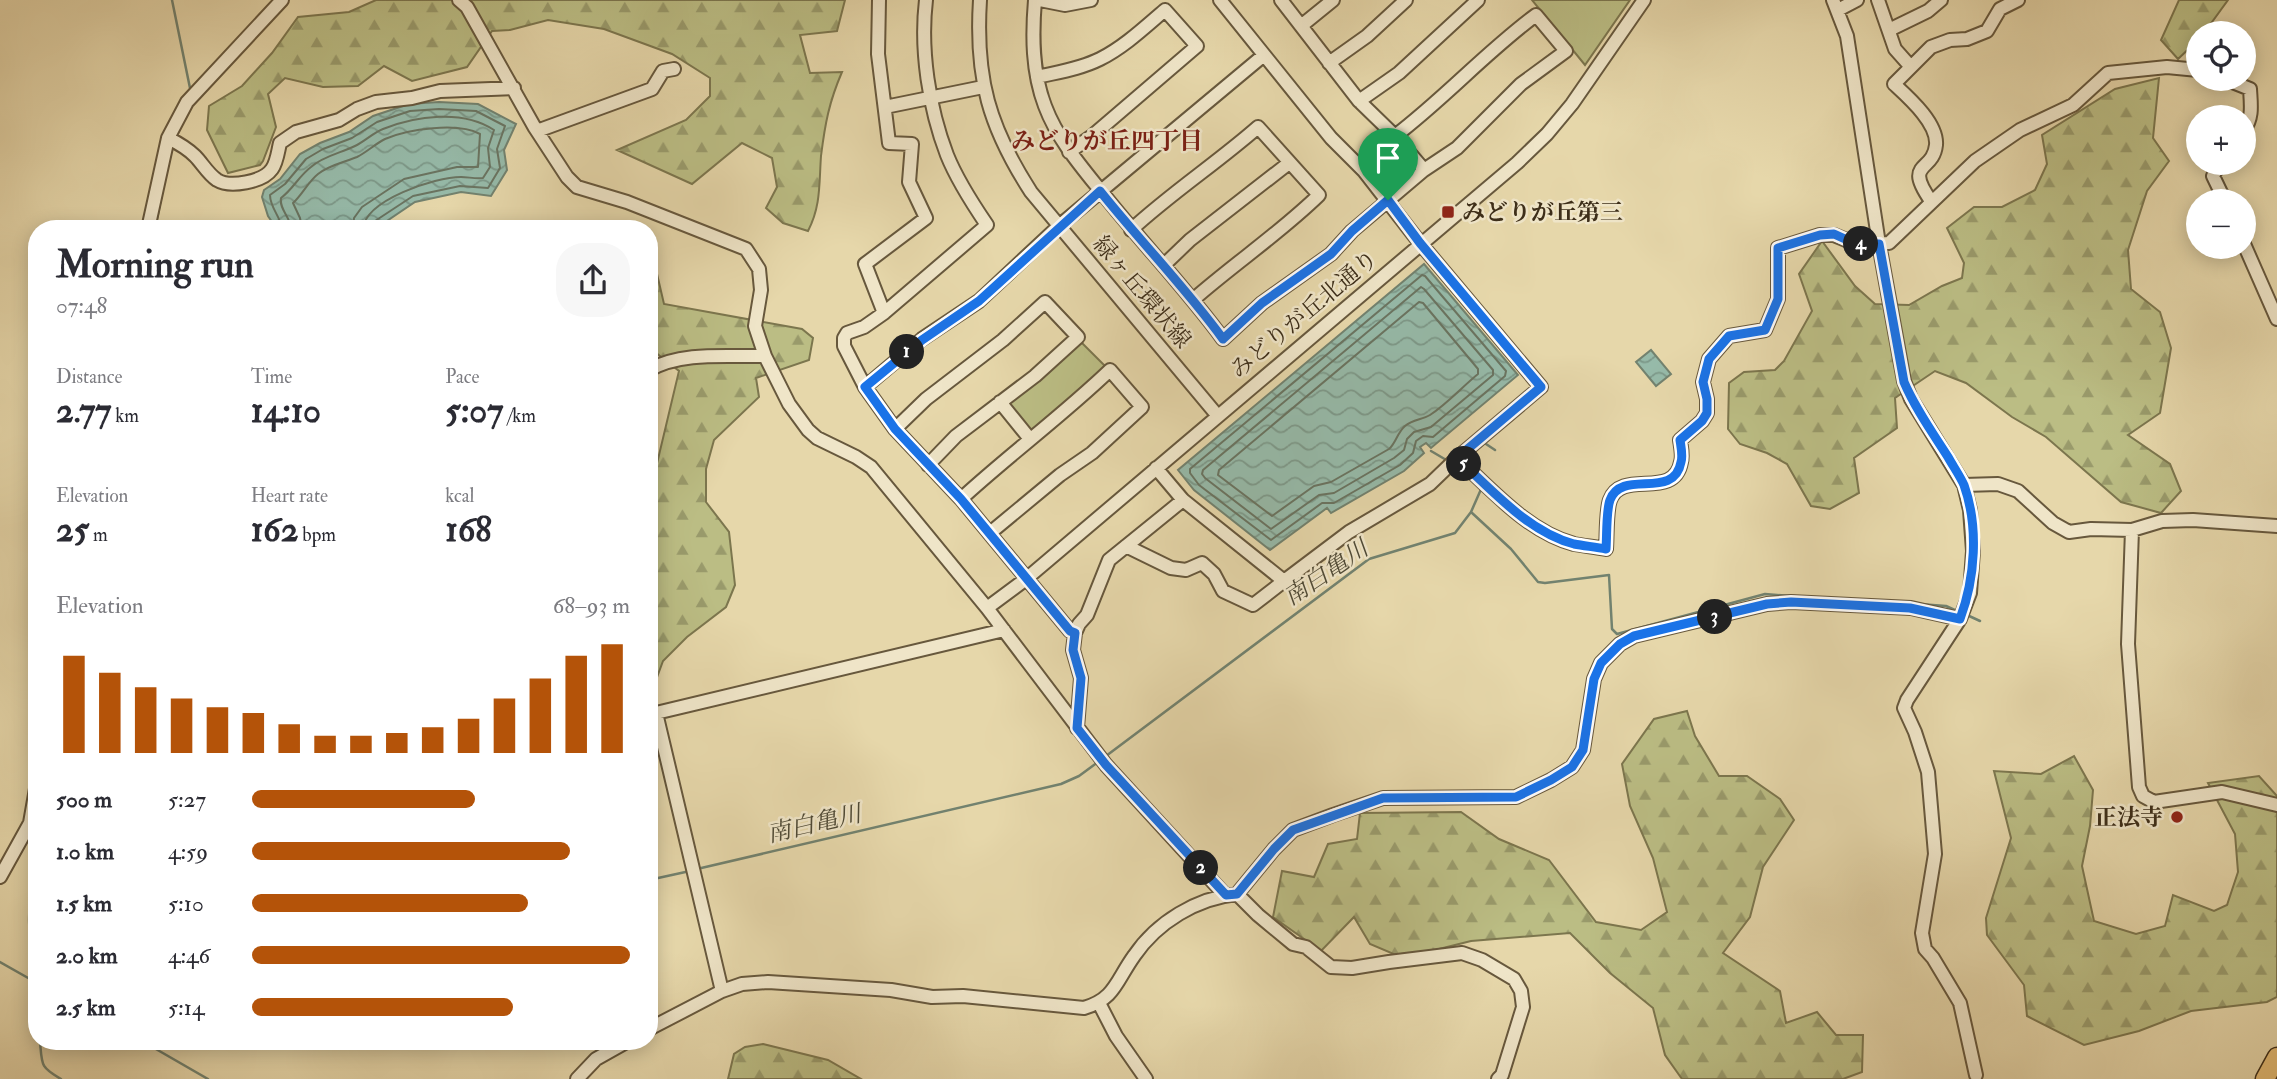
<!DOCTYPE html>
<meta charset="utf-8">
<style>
body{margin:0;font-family:"IM FELL Double Pica","Noto Serif JP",serif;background:#f7f7f7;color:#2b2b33;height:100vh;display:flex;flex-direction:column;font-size:26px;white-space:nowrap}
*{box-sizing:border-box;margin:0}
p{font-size:23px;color:#7c7c81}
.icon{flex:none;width:38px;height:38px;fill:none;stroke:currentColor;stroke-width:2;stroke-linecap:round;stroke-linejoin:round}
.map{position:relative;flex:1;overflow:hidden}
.panel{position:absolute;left:28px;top:220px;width:630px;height:830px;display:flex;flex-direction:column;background:#fff;border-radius:28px;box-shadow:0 4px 18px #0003}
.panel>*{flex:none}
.tools{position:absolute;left:2186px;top:21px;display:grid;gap:14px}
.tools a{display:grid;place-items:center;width:70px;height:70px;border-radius:50%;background:#fff;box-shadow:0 4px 18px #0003;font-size:35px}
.pin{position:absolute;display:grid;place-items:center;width:60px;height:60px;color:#fff;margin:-72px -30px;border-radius:50% 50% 50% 0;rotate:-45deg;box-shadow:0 0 7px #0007}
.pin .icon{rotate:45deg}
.km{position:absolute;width:35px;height:35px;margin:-18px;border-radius:50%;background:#222;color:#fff;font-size:19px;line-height:35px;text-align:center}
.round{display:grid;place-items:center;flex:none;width:74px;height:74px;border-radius:28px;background:#f7f7f7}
.head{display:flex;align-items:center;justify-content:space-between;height:119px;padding:0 28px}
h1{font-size:38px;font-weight:800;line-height:52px}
.metrics{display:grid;grid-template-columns:repeat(3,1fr);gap:10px;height:119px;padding:7px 28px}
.metrics div{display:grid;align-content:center}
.metrics b{font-size:35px;font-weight:800}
.metrics small{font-size:19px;font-weight:400}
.metrics p{font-size:19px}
.chart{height:196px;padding:14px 28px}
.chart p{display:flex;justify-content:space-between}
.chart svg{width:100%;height:126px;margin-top:7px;stroke:#b45309;stroke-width:6}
ul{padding:0 28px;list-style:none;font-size:23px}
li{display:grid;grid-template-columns:112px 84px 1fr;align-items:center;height:52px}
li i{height:18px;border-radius:9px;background:#b45309}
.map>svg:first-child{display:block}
</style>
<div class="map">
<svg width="2277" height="1079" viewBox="0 0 2277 1079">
<defs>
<pattern id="forest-firs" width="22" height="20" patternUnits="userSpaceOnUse" patternTransform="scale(1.75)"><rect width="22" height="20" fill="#bbbd84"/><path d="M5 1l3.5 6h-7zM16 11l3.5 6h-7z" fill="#999a6b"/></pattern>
<pattern id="water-waves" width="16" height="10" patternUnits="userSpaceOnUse" patternTransform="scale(1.75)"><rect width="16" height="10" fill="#96baa9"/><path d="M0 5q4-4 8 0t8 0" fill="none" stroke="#7c9889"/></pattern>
</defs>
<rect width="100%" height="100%" fill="#e6d7aa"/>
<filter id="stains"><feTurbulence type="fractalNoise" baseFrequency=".00286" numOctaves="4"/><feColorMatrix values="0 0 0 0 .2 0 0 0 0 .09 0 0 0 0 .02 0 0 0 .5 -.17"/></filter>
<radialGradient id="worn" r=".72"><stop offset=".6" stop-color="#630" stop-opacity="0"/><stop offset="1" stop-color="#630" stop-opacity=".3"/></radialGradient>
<!-- forest -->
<path fill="url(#forest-firs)" stroke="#7c764e" stroke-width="2" d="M376 0H845L837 31 800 35 810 73 842 72C829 102 825 124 821 156 819 184 821 206 808 231L783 223 766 208 777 187 772 158 742 143 692 184 617 150 686 120 710 96V78L672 54 604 29 548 20 510 30 492 31 467 67 412 81 384 66 358 86 323 87 285 78 268 94 276 127 263 161 260 165 228 173 207 130 209 106 242 86 272 53 298 17 349 12Z
M2179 0H2228L2204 33H2198V40L2178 59 2161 40Z
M2159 78 2153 138 2169 161 2147 191 2128 250 2131 289 2160 312 2171 348 2160 413 2128 435 2170 464 2181 491 2161 513 2121 502 2046 437 2012 417 1966 383 1935 371 1895 398 1897 428 1854 458 1859 493 1830 509 1811 506 1787 464 1767 453 1740 444 1728 429 1729 383 1744 372 1775 370 1784 361 1812 311 1799 274 1822 241 1855 286 1875 304 1909 305 1942 286 1962 278 1964 263 1947 228 1974 207H2002L2035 190 2047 164 2042 135 2115 89Z
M649 261H654L664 304 802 329 813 338 809 360 756 378 759 397 714 440 706 469V502L729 532 735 585 726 607 687 637 663 661 649 699V497L679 371 651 349 649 350Z
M1687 711 1695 736 1719 776H1747L1780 799 1794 820 1763 867 1750 917 1723 953 1780 991 1786 1023 1817 1012 1836 1035H1863L1862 1072 1843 1079H1682L1665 1055 1653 1008 1610 973 1570 933 1471 941 1403 958 1370 944 1354 917 1321 951 1273 917 1282 871 1314 877 1328 844 1357 839 1360 813 1461 812 1499 839 1549 860 1596 922 1641 930 1667 912 1653 858 1630 806 1622 764 1654 719Z
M2074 756 2093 790 2090 826 2082 866 2094 921 2136 934 2165 926 2173 895 2214 911 2227 905 2238 872 2235 834 2208 783 2259 776 2277 796V997L2267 1002 2191 1011 2139 1031 2084 1045 2027 1016 2024 985 1987 935 1986 918 2011 838 1994 771 2041 774Z
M763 1044 828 1060 861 1079H728L734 1054 745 1047Z"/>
<!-- green -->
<path fill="#bbbd84" stroke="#7c764e" stroke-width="2" d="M1532 0H1630L1585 65Z
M1080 341 1106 367 1030 433 1005 402Z"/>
<!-- water -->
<path fill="url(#water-waves)" stroke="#72826f" stroke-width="2" d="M439 102 478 104 516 124 504 150 507 170 491 196 461 192 415 202 375 229H277L268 216 262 197 264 190 280 179 300 154 320 143 349 132 373 116 409 104Z
M1424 264 1518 375 1431 448 1426 443 1420 447 1424 453 1404 471 1331 513 1327 508 1270 550 1194 490 1178 470Z
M1651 350 1671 374 1656 386 1636 362Z"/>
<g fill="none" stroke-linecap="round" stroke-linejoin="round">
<!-- shore -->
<path stroke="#6a7461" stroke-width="2" d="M282 229C281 217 270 208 270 195L285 184 306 159 323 149 352 138 377 122 410 111 439 109 476 111 505 126 497 149 500 168 488 188 460 186 413 196 375 221 372 229
M291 229C291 217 279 210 281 198 293 189 299 176 311 167 323 156 341 153 355 146 365 141 373 133 383 129 415 116 463 109 494 130L488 148 490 167 483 178C476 179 468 177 461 177 435 177 365 200 363 229
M302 229 300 218 293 203C302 195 308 182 318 174 329 165 345 162 357 157 367 152 375 144 385 139 408 129 458 122 480 134L478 167H457L404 179 362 207 354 218 353 229
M1422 275 1425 276 1506 371 1505 376 1433 437 1423 436 1416 441 1413 453 1400 465 1334 503H1322L1271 540 1199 485 1190 473V469Z
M1421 287 1424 289 1493 370V375L1431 427 1414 432 1407 439 1404 450 1394 458 1334 493 1319 495 1271 529 1205 478 1202 474 1203 470Z
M1419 302 1423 303 1478 369V374C1462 387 1447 404 1430 415 1422 420 1413 419 1405 426 1397 433 1396 443 1389 449L1331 482 1314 486 1272 516 1218 475 1219 470Z"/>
<!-- stream -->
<path stroke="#72826f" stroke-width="2.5" d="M172 0 191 93
M155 229 163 188
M1483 442 1495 450
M1431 451 1448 461
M1471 512 1511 549 1538 582 1545 583 1609 575 1612 629 1617 634 1765 594 1791 596
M1871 600 1885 601
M1919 604 1946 606 1957 611
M1967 615 1980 621
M1106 756 1369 559 1455 533 1471 512 1482 487
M37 852C32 889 22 929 37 965
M697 869 1061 784 1079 776 1098 762
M649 880 690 871
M0 962 37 983
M36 965 37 983
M40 1041C42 1065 40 1067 61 1079
M142 1041 208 1079"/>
<!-- minor casing -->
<g stroke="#67583d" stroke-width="16">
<path id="minor" d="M459 0 467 7 535 128 567 177 577 187 627 202 746 249 759 269 761 290 755 326 765 356 789 404 808 430 817 438 856 457 871 467 987 608 1106 765 1225 895
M879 0 878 54 889 143 912 144 909 182 926 218 865 264 884 313
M926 0C920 50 929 108 947 155 957 180 972 203 987 225L884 313 864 327 847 333 844 338V346L865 387 895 429 961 499 1070 631 1075 633
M980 0C975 78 989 127 1031 192L1217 415
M1035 0C1032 35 1032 72 1045 106 1057 138 1079 164 1100 190 1140 241 1185 287 1223 339L1262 303 1331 254 1352 231 1424 170 1457 148 1521 84 1566 51 1536 15C1486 52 1445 98 1395 136
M1040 0 1065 5 1091 0
M1281 0 1359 101 1395 136 1424 170
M1833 0 1847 36 1879 244 1904 381 1911 399 1964 485 1970 510 1973 551 1970 593 1960 619 1907 700 1904 708 1915 732 1928 772 1935 854 1922 933 1925 949 1933 958 1960 1003 1976 1075
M1878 0 1895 49 1911 67
M1838 10 1857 0
M1301 26 1333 0
M1889 30 1928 11 1941 0
M1329 63 1367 36 1406 0
M1037 77C1058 72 1080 69 1100 59 1124 47 1145 27 1165 10L1197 46 1092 136 1069 152
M2225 79 2250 89C2251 106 2253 117 2244 130
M1359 101 1399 73 1478 0
M885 107 983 87
M537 131 652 89 663 71 674 69
M168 138C178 143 187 148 195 156 202 163 208 174 217 180 230 188 263 182 272 169 277 162 278 151 280 143L296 132 339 120 357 109 376 102 412 98 440 91 514 88
M2220 163 2213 176 2225 201
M1931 201C1903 161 1933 173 1936 145 1938 123 1908 97 1894 84L1931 47 1950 40 1967 39 1987 31 2000 9 2018 0
M148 229 168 138 187 102 282 0
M1131 230C1171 193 1217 163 1258 127L1319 195C1280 233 1235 263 1194 299
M2244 244 2277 319
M1164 265 1190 240 1289 163
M649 370C682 351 728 357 765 356
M865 387 922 339 979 301 1059 226 1264 55
M1000 402 1030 439
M895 429 926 399 1003 340 1045 302 1078 337 1035 376 956 436 928 465
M1457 458C1491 489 1528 532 1574 544 1585 546 1596 547 1606 549 1607 536 1606 511 1610 500 1622 468 1674 501 1681 462 1683 456 1681 447 1680 440L1702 421 1707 413V399L1703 382 1709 359 1729 336 1765 330 1778 299V248L1820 235H1834L1856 244 1889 243 1975 161 2020 130 2073 105 2108 73 2167 67 2198 70
M1156 468 1183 500 1284 581 1349 532 1430 484 1457 458 1541 387 1420 243 1364 171 1331 138 1220 0
M1964 485 1998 484 2018 491 2053 523 2069 532 2091 529 2132 530 2162 521 2193 520 2277 526
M961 499C1010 454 1062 416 1110 370L1142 407 1092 453 1060 475 990 533
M2132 530 2128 644 2139 787 2143 796 2154 802 2222 792 2277 805
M1126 546 1171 568 1186 570 1202 563 1214 574 1223 591 1253 605 1284 581
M987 608 1026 579 1517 163 1547 134 1572 104 1644 0
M1077 728 1081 678 1073 650 1075 633 1079 624 1087 615 1109 560 1183 500
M0 877 30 823 37 783
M1237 894 1258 915 1293 944 1306 947 1331 967 1352 968 1389 962 1462 953 1482 960 1514 979 1521 991 1523 1007 1502 1075 1498 1079
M722 991 656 713 1004 630
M1099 1003 1116 1036 1146 1079
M649 1029 722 991 742 984 768 982 891 990 932 997 963 996 1084 1008C1115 999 1116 981 1134 956 1157 922 1197 898 1237 894L1274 849 1293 830 1333 815 1383 798 1516 797 1551 780 1572 767 1583 750 1594 679 1601 663 1620 644 1634 636 1767 604 1791 602 1911 608 1960 619
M577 1079 596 1059 628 1041"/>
</g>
<!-- highway casing -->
<g stroke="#3d2e19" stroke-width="21">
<path id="highway" d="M2265 1079 2277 1057"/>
</g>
<!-- minor -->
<use href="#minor" stroke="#efe5c8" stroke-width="12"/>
<!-- highway -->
<use href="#highway" stroke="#e3bc75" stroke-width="18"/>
</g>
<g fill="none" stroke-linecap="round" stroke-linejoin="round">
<!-- route casing -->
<g stroke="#fff" stroke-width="14">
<path id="route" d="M1100 191C1140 241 1185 287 1223 339L1262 303 1331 254 1352 231 1388 200 1420 243 1541 387 1457 458C1491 489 1528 532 1574 544 1585 546 1596 547 1606 549 1607 536 1606 511 1610 500 1622 468 1674 501 1681 462 1683 456 1681 447 1680 440L1702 421 1707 413V399L1703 382 1709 359 1729 336 1765 330 1778 299V248L1820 235 1834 234 1856 244H1879L1904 382C1915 408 1932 432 1948 457 1953 466 1960 476 1964 485 1979 527 1975 579 1960 619L1910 608 1791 602 1767 604 1634 636 1620 644 1601 663 1594 679 1583 750 1572 767 1551 780 1516 797 1383 798 1293 830 1274 849 1237 894 1226 895 1106 765 1077 728 1081 678 1073 650 1075 633 1070 631 961 499 895 429 865 387 922 340 979 301Z"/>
</g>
<!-- route -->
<use href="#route" stroke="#1a73e8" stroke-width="9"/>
</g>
<!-- markers -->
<g fill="#8f2418" stroke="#efe5c8" stroke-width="2.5">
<rect x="1441" y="205" width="14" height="14" rx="3.5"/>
<circle cx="2177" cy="817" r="7"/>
</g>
<g text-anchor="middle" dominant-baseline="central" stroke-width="5" stroke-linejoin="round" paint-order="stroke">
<!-- poi labels -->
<g font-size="23" font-weight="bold" fill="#3d2e19" stroke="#efe5c8" text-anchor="start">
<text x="1462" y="212">みどりが丘第三</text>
<text x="2163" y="817" text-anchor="end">正法寺</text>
</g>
<!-- street labels -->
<g font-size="23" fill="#3d2e19" stroke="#efe5c8">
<text transform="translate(1142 292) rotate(50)">緑ヶ丘環状線</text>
<text transform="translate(1304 314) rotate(-40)">みどりが丘北通り</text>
</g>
<!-- neighbourhood labels -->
<g font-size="24" font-weight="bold" fill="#7a1f14" stroke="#efe5c8">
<text x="1107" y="141">みどりが丘四丁目</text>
</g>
<!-- water labels -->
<g font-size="24" font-style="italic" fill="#4f4a36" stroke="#efe5c8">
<text transform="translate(1326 573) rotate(-34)">南白亀川</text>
<text transform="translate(814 824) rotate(-13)">南白亀川</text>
</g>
</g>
<rect width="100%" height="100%" filter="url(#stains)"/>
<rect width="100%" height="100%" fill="url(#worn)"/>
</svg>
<div class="tools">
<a><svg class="icon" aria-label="locate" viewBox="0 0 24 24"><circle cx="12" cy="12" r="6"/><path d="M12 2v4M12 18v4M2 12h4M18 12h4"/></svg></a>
<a>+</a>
<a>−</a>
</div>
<div class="pin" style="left:1388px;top:200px;background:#1e9e55"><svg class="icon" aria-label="arrive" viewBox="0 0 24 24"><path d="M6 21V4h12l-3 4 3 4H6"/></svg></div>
<b class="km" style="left:907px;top:352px">1</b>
<b class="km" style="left:1201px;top:868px">2</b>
<b class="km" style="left:1715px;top:617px">3</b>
<b class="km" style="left:1861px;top:244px">4</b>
<b class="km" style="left:1464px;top:464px">5</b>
<section class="panel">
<div class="head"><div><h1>Morning run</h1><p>07:48</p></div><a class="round"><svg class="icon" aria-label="share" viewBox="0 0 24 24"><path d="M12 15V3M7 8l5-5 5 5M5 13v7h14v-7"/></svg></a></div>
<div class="metrics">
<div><p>Distance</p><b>2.77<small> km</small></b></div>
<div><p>Time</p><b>14:10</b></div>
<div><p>Pace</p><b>5:07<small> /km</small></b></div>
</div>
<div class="metrics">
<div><p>Elevation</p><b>25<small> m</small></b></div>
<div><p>Heart rate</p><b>162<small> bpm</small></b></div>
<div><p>kcal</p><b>168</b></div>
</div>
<div class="chart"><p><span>Elevation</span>68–93 m</p>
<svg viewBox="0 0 160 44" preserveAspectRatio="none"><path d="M5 44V10M15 44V16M25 44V21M35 44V25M45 44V28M55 44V30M65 44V34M75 44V38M85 44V38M95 44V37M105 44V35M115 44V32M125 44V25M135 44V18M145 44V10M155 44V6"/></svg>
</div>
<ul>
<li><b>500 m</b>5:27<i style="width:59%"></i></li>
<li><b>1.0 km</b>4:59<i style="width:84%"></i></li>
<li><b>1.5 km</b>5:10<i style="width:73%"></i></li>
<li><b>2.0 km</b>4:46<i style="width:100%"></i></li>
<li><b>2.5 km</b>5:14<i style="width:69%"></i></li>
</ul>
</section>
</div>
